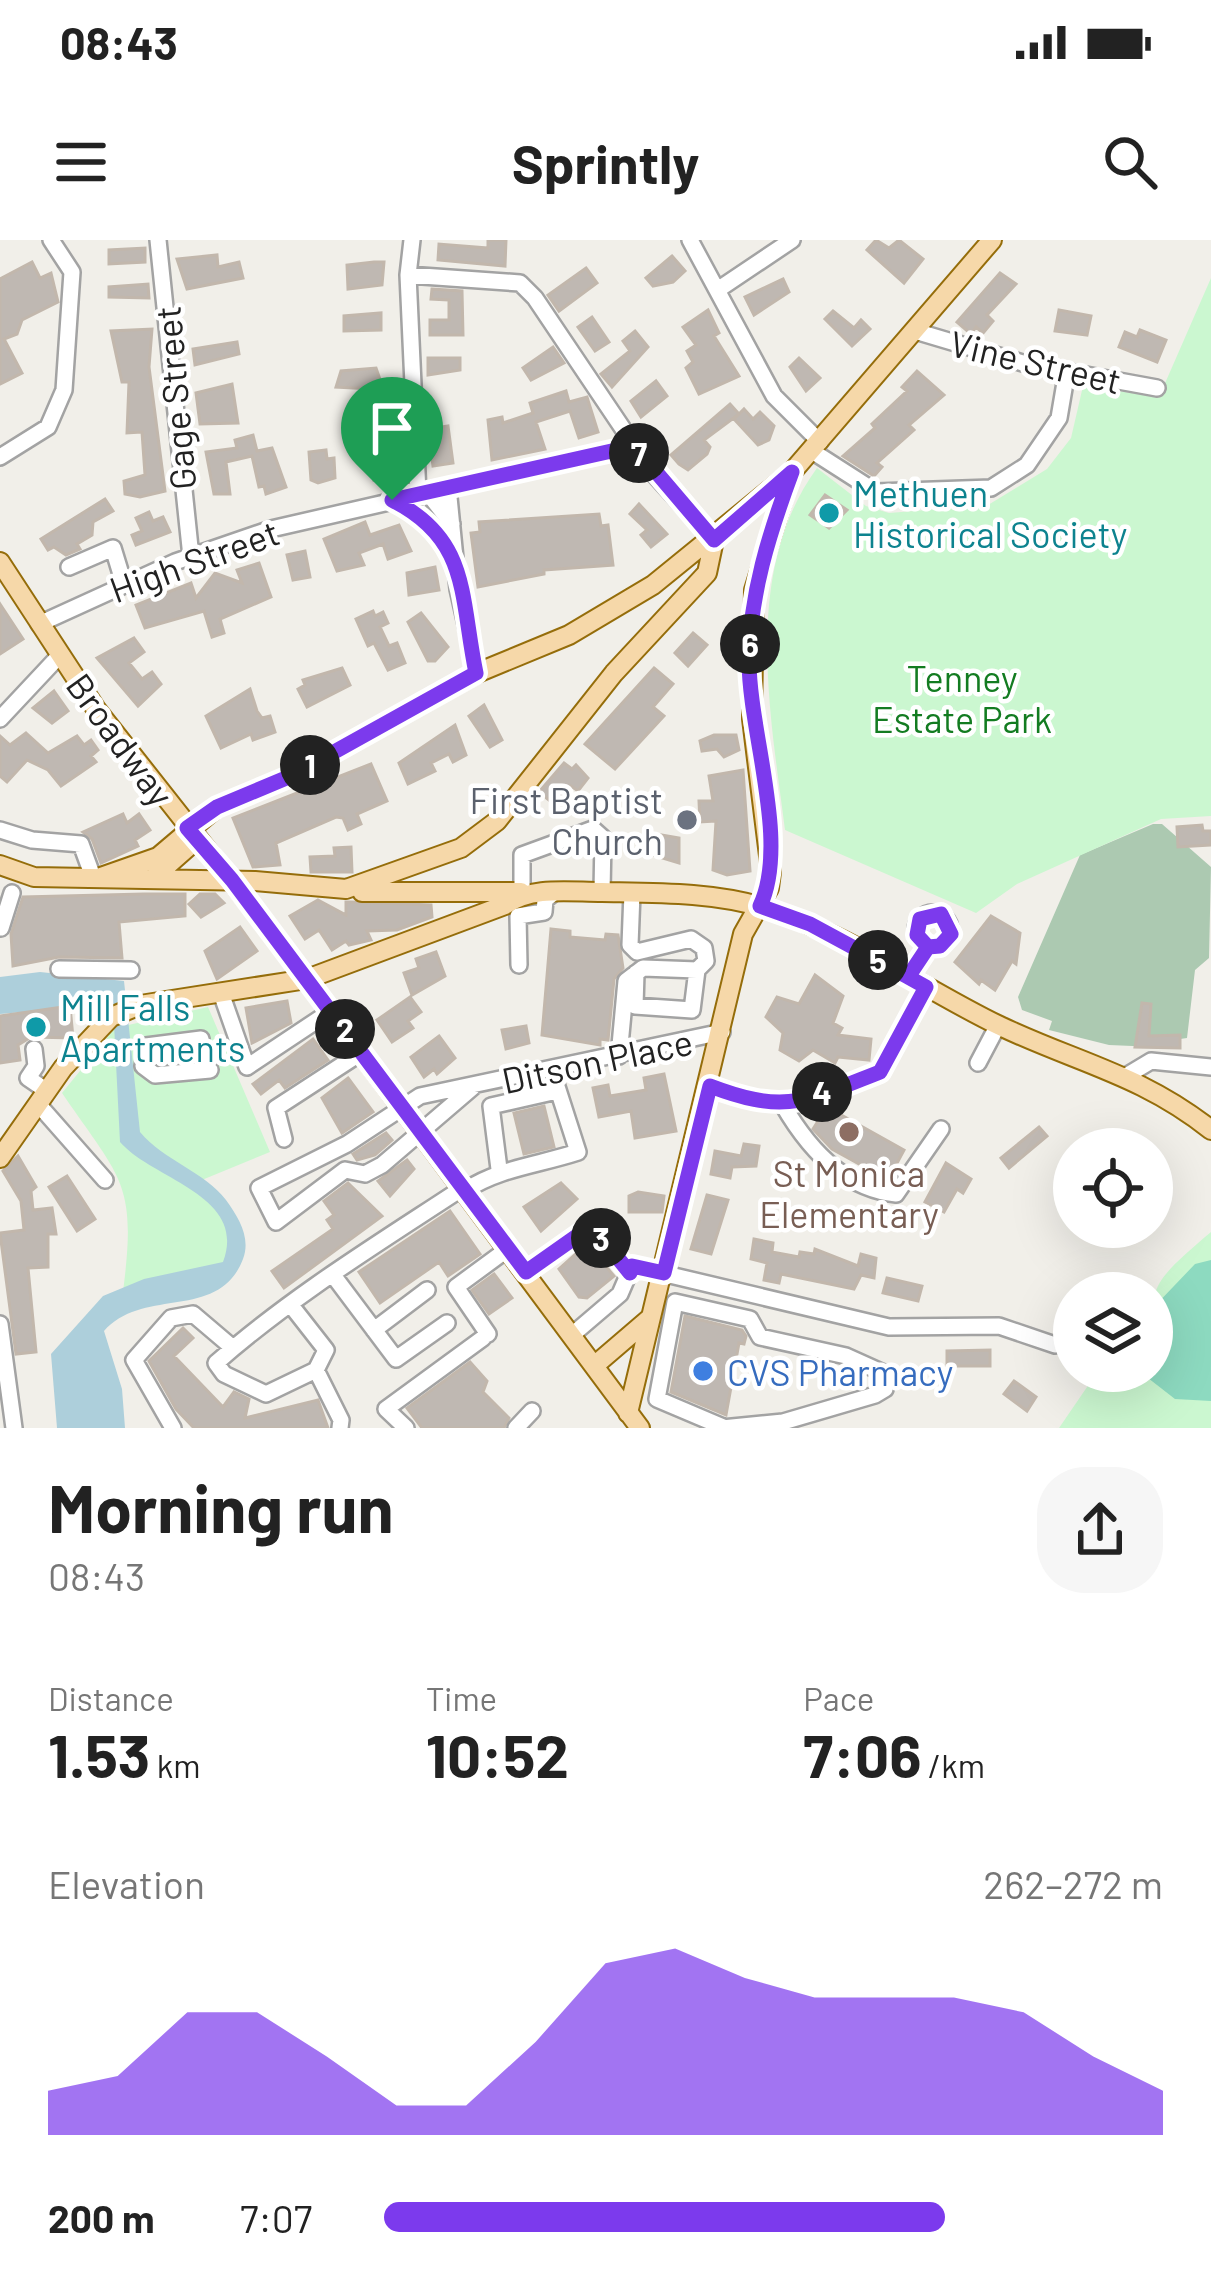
<!DOCTYPE html>
<meta charset="utf-8">
<style>
body{margin:0;font-family:Barlow,sans-serif;background:#f6f6f6;color:#222;height:100vh;display:flex;flex-direction:column;font-size:45px;white-space:nowrap}
*{box-sizing:border-box;margin:0}
p{font-size:39px;color:#767676}
.icon{flex:none;width:66px;height:66px;fill:none;stroke:currentColor;stroke-width:2;stroke-linecap:round;stroke-linejoin:round}
.map{position:relative;height:1188px;overflow:hidden}
.drawer{display:flex;flex-direction:column;background:#fff;flex:1}
.drawer>*{flex:none}
.fabs{position:absolute;left:1053px;top:888px;display:grid;gap:24px}
.fabs a{display:grid;place-items:center;width:120px;height:120px;border-radius:50%;background:#fff;box-shadow:0 12px 48px #0002;font-size:60px}
.pin{position:absolute;display:grid;place-items:center;width:102px;height:102px;color:#fff;margin:-123px -51px;border-radius:50% 50% 50% 0;rotate:-45deg;box-shadow:0 0 12px #0007}
.pin .icon{rotate:45deg}
.km{position:absolute;width:60px;height:60px;margin:-30px;border-radius:50%;background:#222;color:#fff;font-size:33px;line-height:60px;text-align:center}
.round{display:grid;place-items:center;flex:none;width:126px;height:126px;border-radius:48px;background:#f6f6f6}
.summary{display:flex;align-items:center;justify-content:space-between;height:204px;padding:0 48px}
h1{font-size:66px;font-weight:700;line-height:90px}
.figures{display:grid;grid-template-columns:repeat(3,1fr);gap:18px;height:204px;padding:12px 48px}
.figures div{display:grid;align-content:center}
.figures b{font-size:60px;font-weight:700}
.figures small{font-size:33px;font-weight:400}
.figures p{font-size:33px}
.chart{height:336px;padding:24px 48px}
.chart p{display:flex;justify-content:space-between}
.chart svg{width:100%;height:216px;margin-top:12px;fill:#7c3aed;opacity:.7}
ul{padding:0 48px;list-style:none;font-size:39px}
li{display:grid;grid-template-columns:192px 144px 1fr;align-items:center;height:90px}
li i{height:30px;border-radius:15px;background:#7c3aed}
.status{display:flex;justify-content:space-between;align-items:center;height:84px;padding:0 60px;background:#fff;direction:ltr}
.status svg{height:33px;fill:currentColor}
header{display:flex;justify-content:space-between;align-items:center;height:156px;padding:0 48px;background:#fff;font-size:54px;font-weight:700}
.map>svg:first-child{display:block}
</style>
<div class="status"><b>08:43</b><svg viewBox="0 0 49 12"><path d="M0 12V9h3v3zM5 12V6h3v6zM10 12V3h3v9zM15 12V0h3v12zM26 1h20v11H26zM47 4h2v5h-2z"/></svg></div>
<header><svg class="icon" aria-label="menu" viewBox="0 0 24 24"><path d="M4 6h16M4 12h16M4 18h16"/></svg>Sprintly<svg class="icon" aria-label="search" viewBox="0 0 24 24"><circle cx="10" cy="10" r="6"/><path d="M15 15l6 6"/></svg></header>
<div class="map">
<svg width="1211" height="1188" viewBox="0 0 1211 1188">
<rect width="100%" height="100%" fill="#f1efe9"/>
<!-- cemetery -->
<path fill="#acc9b1" d="M1153 584H1162L1211 627 1209 718 1195 730 1187 798 1180 799V808L1109 805 1049 790 1052 781 1022 770 1018 757 1080 615Z"/>
<!-- park -->
<path fill="#cbf7d0" d="M1211 38V576L1161 579 1017 644 976 673 785 590C770 471 742 331 817 228L866 266 889 273 988 265 1047 229 1071 198 1083 146 1159 157Z
M208 767 270 912 197 942 236 987 229 1034 123 1052C137 942 122 941 62 853L115 788Z
M1211 992V1188H1059L1098 1131H1152C1151 1045 1144 1049 1211 992Z"/>
<!-- pitch -->
<path fill="#8ddac0" d="M1211 1020V1161L1175 1159 1139 1131H1152V1069L1195 1024Z"/>
<!-- water -->
<path fill="#adcfdb" d="M40 732 124 741 140 892C164 921 204 931 226 960 239 978 251 998 243 1019 219 1082 144 1046 104 1091L122 1149 125 1188H57L51 1114 103 1056 144 1039 223 1022C248 955 153 940 120 902L113 764 0 774V737Z"/>
<!-- building -->
<path fill="#bfb8b2" stroke="#c2b7ac" stroke-width="3" d="M488 0H506L505 26 438 20 439 4 488 8Z
M876 0 889 8 899 0 923 19 904 43 867 10Z
M145 8V22L109 24V10Z
M217 15 218 27 239 22 243 38 187 49 177 19Z
M672 16 685 31 673 42 653 46 646 38Z
M32 22 40 38 51 33 58 62 22 80 17 94 4 99 22 133 0 144V39Z
M374 22H384L382 45 348 49 347 25Z
M586 28 597 43 559 71 548 55Z
M1000 33 1016 44 987 75 993 81 983 93 976 87 971 94 957 82Z
M783 39 789 52 754 75 745 57Z
M148 44 149 58 109 57V47Z
M432 49 462 51 463 95H430V80H449V60L431 59Z
M708 70 719 93 714 96 739 136 699 154 686 128 693 122 687 111 696 105 683 87Z
M1059 70 1091 76 1087 95 1055 91Z
M833 71 854 88 861 80 870 89 852 106 825 79Z
M381 73V90L344 91V76Z
M592 77 609 102 595 111 578 87Z
M152 89 149 127 165 251 140 257 125 254 124 241 145 235 142 192 127 193 129 142H122L111 91Z
M1140 90 1166 100 1157 122 1119 107 1125 92 1137 97Z
M635 91 648 107 612 147 601 134 630 111 623 101Z
M237 102 239 114 195 125 193 109Z
M553 107 564 123 531 140 523 128Z
M428 118H460V130L428 135Z
M799 118 820 138 806 151 790 127Z
M376 128 383 148 373 158V149L336 147 341 131Z
M917 131 944 155 909 185 914 190 877 223 882 227 874 236 843 216 875 188 872 184 907 151 902 147Z
M656 141 667 156 641 177 631 161Z
M232 144 238 183 200 184 196 153Z
M566 151 569 162 587 157 598 192 579 198 570 171 536 182 545 209 492 220 488 180 502 177 503 183 533 173 530 163Z
M730 164 739 174 704 200 710 207 707 214 688 230 679 224 671 215Z
M744 169 753 179 760 172 774 186 769 200 758 205 734 179Z
M448 186 453 223 433 226 428 189Z
M386 188 398 237 374 240 371 190Z
M253 195 257 211 272 208 286 247 266 254 264 246 259 247 252 216 226 222 230 254H214L206 212 237 208 235 200Z
M326 210 327 219 334 218 335 238 318 243 311 240 309 212Z
M825 255 847 270 829 288 810 275Z
M105 259 113 271 93 282 92 295 77 304 80 309 66 315 54 307 48 310 41 299Z
M639 264 667 294 651 307 641 295 647 290 630 274Z
M149 272 153 281 163 277 170 292 136 305 132 295 142 291 136 278Z
M599 274 601 286 608 285 613 325 544 330V334L478 347 471 293 480 292 479 282Z
M365 282 370 295 399 285 411 311 388 319 383 304 359 313 364 325 337 331 324 299Z
M305 311 310 337 293 340 287 315Z
M259 323 271 357 220 379 224 393 212 397 204 371 145 388 136 365 191 343 196 358 215 333 242 343 237 330Z
M435 327 439 350 409 355 407 333Z
M0 364 23 399 0 414Z
M373 371 375 376 383 372 388 383 380 387 389 406 397 403 405 423 388 430 374 403 368 406 356 379Z
M421 373 448 407 435 421H428L408 382Z
M693 393 707 405 688 426 675 413Z
M134 398 144 412 129 423 142 439 152 432 161 444 138 466 97 418Z
M342 428 350 445 307 467 298 449 305 445 303 440Z
M654 428 673 444 653 467 664 476 615 529 585 504Z
M250 449 257 471 262 478 270 476 275 492 253 500 251 494 221 508 206 476Z
M54 451 68 471 52 483 33 468Z
M484 465 502 500 490 507 469 476Z
M455 485 466 515 453 522 449 514 431 523 435 531 408 544 399 523Z
M26 493 48 513 77 496 84 505 91 500 98 510 91 516 96 522 61 546 48 530 27 520 7 542 0 536V496L10 505Z
M714 495H736L739 510 724 517 717 509 702 511 700 501Z
M564 523 572 529 576 525 588 538 578 551 571 546 555 565 539 552Z
M371 524 387 561 357 574 361 584 348 590 343 578 336 577 276 603 280 625 253 627 233 578Z
M743 530 750 631 727 635 713 630 716 581 700 582 699 561H713L709 536Z
M123 574 127 583 139 574 150 590 135 600 138 606 101 623 92 599 83 592Z
M1202 585 1203 591H1211V605L1178 607 1177 587Z
M650 593 679 598V623L649 614Z
M351 607 352 632H311L310 617 335 616 334 608Z
M144 654H185V676L119 682 122 718 59 717 13 726 11 694 23 657Z
M200 654H215L224 663 201 677 189 664Z
M318 660 346 675V662H351L431 665 432 677 397 690 367 691 371 700 349 705 346 701 332 710 319 690 305 699 290 676Z
M991 676 1020 693 1016 724 1012 721 995 750 981 740 979 744 955 722Z
M240 687 257 711 217 739 205 711Z
M551 689 570 691V697L605 700 606 694 618 695 623 728 614 739 608 800 600 799V805L542 795Z
M436 712 445 736 412 755 404 733 419 728 416 719Z
M815 735 843 756 833 783 842 788 838 795 871 799 869 820 838 817 835 823 813 810 799 821 780 810 783 793 766 777 777 757 799 764Z
M410 757 421 772 408 781 413 788 392 802 377 780Z
M287 761 291 783 252 803 246 768Z
M1142 763 1151 764 1149 796 1180 795V808L1135 807Z
M70 766 73 798 31 797 18 805 20 820 0 823V776Z
M526 786 529 803 506 809 502 790Z
M439 796 455 818 437 834 434 829 424 837 411 817Z
M313 799 328 820 285 848 279 840 261 854 253 844Z
M664 834 676 891 635 898 631 871 599 877 593 848 608 845 610 856 646 850 644 838Z
M348 838 373 872 342 893 322 858Z
M544 866 554 907 524 914 514 873Z
M827 867 904 910 888 940 832 909 813 889Z
M1039 887 1047 896 1009 928 1001 918Z
M386 893 392 900 375 915 357 920 353 914Z
M744 904 759 906 756 926 732 927 730 938 711 934 715 911 741 916Z
M18 916 36 947 31 951 33 970 52 968 56 994H48V1027L28 1028 36 1112 16 1114 0 993 24 990 21 961 3 931Z
M407 920 414 929 390 956 378 941Z
M946 923 971 939 963 953 957 949 944 972 925 962Z
M67 936 95 979 77 991 49 947Z
M348 943 382 976 284 1048 272 1031 333 989 327 980 334 975 324 961Z
M561 943 577 959 541 991 524 967Z
M638 952 664 956 662 972H629V956Z
M707 955 728 960 711 1014 691 1009Z
M450 971 480 1014 448 1036 439 1022 380 1063 359 1032Z
M754 999 773 1003 772 1012 799 1017 800 1012 814 1014 815 1009 858 1026 861 1014 876 1018 874 1038 861 1035 854 1049 781 1034 779 1043 764 1040 767 1023 751 1019Z
M587 1004 614 1036 587 1058 579 1057 559 1029Z
M494 1034 512 1058 489 1074 472 1050Z
M887 1038 922 1046 918 1061 883 1053Z
M685 1076 742 1090 746 1096 744 1104 739 1103 726 1175 671 1152Z
M183 1088 193 1098 174 1116 223 1167 234 1152 249 1159 245 1178 318 1160 328 1188H194L176 1169 149 1121Z
M990 1110V1126H947V1111Z
M470 1122 487 1141 483 1152 509 1178 504 1188H422L407 1168Z
M1014 1141 1036 1157 1027 1171 1004 1154Z"/>
<g fill="none" stroke-linecap="round" stroke-linejoin="round">
<!-- minor casing -->
<g stroke="#a3a3a3" stroke-width="20">
<path id="minor" d="M158 0 191 317
M412 0 408 35 418 254
M690 0 774 156 820 202
M408 35 520 43 535 58 652 232 714 300
M719 49 792 0
M915 91 1026 124 1157 148
M812 211 876 252 991 248 1027 225 1059 178 1067 131
M0 217 48 187 64 150 72 32 51 0
M448 247 458 349 477 433
M427 252 452 284
M392 260 422 276 454 311
M69 327 113 308 124 344
M39 384 175 322 271 289 634 206
M0 479 60 415
M0 590 32 600 81 604 93 637
M522 652V615L593 589 603 598 602 652
M916 690a17 17 0 1 1 34 0a17 17 0 1 1-34 0Z
M1 688 12 653
M519 725 518 676 544 672 545 660 555 652
M59 729 131 730
M636 733 635 766 692 770 697 730
M908 737 928 707
M221 753 247 827 331 771
M201 799 146 806 143 826 155 835 210 830
M34 809 36 826 28 838 47 851
M619 816 626 741 643 728 697 730 706 721 704 708 691 699 637 712 630 705 632 653
M978 823 998 785
M1126 836 1151 821 1211 827
M709 846C785 874 807 861 880 833L926 747
M473 847 382 925 365 934 345 930 276 982 259 948 347 904 420 856 722 792
M38 864 105 940
M783 865C808 908 845 949 896 954L941 889
M284 899 276 868 362 812
M499 929 491 866 557 851
M466 950C500 928 538 925 578 912L552 831
M527 1032 587 989 595 991 630 1033
M333 1035 396 1119 447 1083
M290 1064 326 1110 316 1130 266 1154 224 1134 216 1123C292 1056 379 1003 464 947
M0 1084 14 1188
M374 1090 427 1050
M488 1094 456 1047 509 1008
M572 1095 620 1054 632 1026 889 1087 999 1086 1055 1105
M316 1130 341 1180 340 1188
M173 1188 134 1120 171 1078 193 1074 233 1108
M406 1188 386 1169 483 1098
M516 1188 532 1171
M722 1188 783 1182 875 1155 885 1149 886 1134 846 1116 760 1097 750 1079 675 1062 657 1159 723 1187"/>
</g>
<!-- major casing -->
<g stroke="#956d0a" stroke-width="22">
<path id="major" d="M0 322 96 469 260 677 640 1188
M0 625 34 637 255 641 346 649 461 608 497 581 614 433 707 333 714 300
M101 637 158 617 217 567 291 536 477 433 569 395 653 345 792 232 992 0
M153 638 196 600
M362 652H521
M0 918 63 828 111 777 140 765 307 739 505 665C532 646 569 652 602 652 654 653 714 652 765 668 849 694 921 748 1000 786 1078 823 1142 835 1211 890
M594 1126 650 1078
M628 1173 743 694 769 648 771 632 752 479 754 350 789 239"/>
</g>
<!-- minor -->
<use href="#minor" stroke="#fff" stroke-width="15"/>
<!-- major -->
<use href="#major" stroke="#f6d8a9" stroke-width="18"/>
</g>
<g fill="none" stroke-linecap="round" stroke-linejoin="round">
<!-- route casing -->
<g stroke="#fff" stroke-width="24">
<path id="route" d="M392 260C470 299 460 356 476 433L291 536 217 567 187 588 232 640 526 1032 587 989 596 991 630 1033 632 1026 664 1033 710 846C786 875 806 861 880 832L926 747 908 737 928 707 940 706 951 694 941 674 920 679 917 695 928 707 908 737 810 684 760 666C790 602 749 493 749 420 750 354 769 294 792 232L714 300 634 206 392 260"/>
</g>
<!-- route -->
<use href="#route" stroke="#7c3aed" stroke-width="15"/>
</g>
<!-- markers -->
<g fill="#0f9aa8" stroke="#fff" stroke-width="4.5">
<circle cx="829" cy="273" r="12"/>
<circle cx="36" cy="787" r="12"/>
</g>
<circle fill="#6b7280" stroke="#fff" stroke-width="4.5" cx="687" cy="580" r="12"/>
<circle fill="#8d6e63" stroke="#fff" stroke-width="4.5" cx="849" cy="892" r="12"/>
<circle fill="#3f7fe0" stroke="#fff" stroke-width="4.5" cx="703" cy="1131" r="12"/>
<g text-anchor="middle" dominant-baseline="central" stroke-width="9" stroke-linejoin="round" paint-order="stroke">
<!-- street labels -->
<g font-size="36" fill="#222" stroke="#fff">
<text transform="translate(1036 121) rotate(13)">Vine Street</text>
<text transform="translate(174 158) rotate(-95)">Gage Street</text>
<text transform="translate(194 320) rotate(-20)">High Street</text>
<text transform="translate(121 499) rotate(54)">Broadway</text>
<text transform="translate(597 820) rotate(-12)">Ditson Place</text>
</g>
<!-- culture labels -->
<g font-size="36" fill="#0d838f" stroke="#fff" text-anchor="start">
<text x="853" y="252">Methuen<tspan x="853" dy="41">Historical Society</tspan></text>
<text x="60" y="766">Mill Falls<tspan x="60" dy="41">Apartments</tspan></text>
</g>
<!-- park labels -->
<g font-size="36" fill="#137c21" stroke="#fff">
<text x="962" y="437">Tenney<tspan x="962" dy="41">Estate Park</tspan></text>
</g>
<!-- worship labels -->
<g font-size="36" fill="#5b616d" stroke="#fff" text-anchor="end">
<text x="663" y="559">First Baptist<tspan x="663" dy="41">Church</tspan></text>
</g>
<!-- education labels -->
<g font-size="36" fill="#785e54" stroke="#fff">
<text x="849" y="932">St Monica<tspan x="849" dy="41">Elementary</tspan></text>
</g>
<!-- shop labels -->
<g font-size="36" fill="#366cbe" stroke="#fff" text-anchor="start">
<text x="727" y="1131">CVS Pharmacy</text>
</g>
</g>
</svg>
<div class="fabs">
<a><svg class="icon" aria-label="locate" viewBox="0 0 24 24"><circle cx="12" cy="12" r="6"/><path d="M12 2v4M12 18v4M2 12h4M18 12h4"/></svg></a>
<a><svg class="icon" aria-label="layers" viewBox="0 0 24 24"><path d="M12 4l9 5-9 5-9-5zM3 14l9 5 9-5"/></svg></a>
</div>
<div class="pin" style="left:392px;top:260px;background:#1e9e55"><svg class="icon" aria-label="arrive" viewBox="0 0 24 24"><path d="M6 21V4h12l-3 4 3 4H6"/></svg></div>
<b class="km" style="left:310px;top:525px">1</b>
<b class="km" style="left:345px;top:789px">2</b>
<b class="km" style="left:601px;top:998px">3</b>
<b class="km" style="left:822px;top:852px">4</b>
<b class="km" style="left:878px;top:720px">5</b>
<b class="km" style="left:750px;top:404px">6</b>
<b class="km" style="left:639px;top:213px">7</b>
</div>
<section class="drawer">
<div class="summary"><div><h1>Morning run</h1><p>08:43</p></div><a class="round"><svg class="icon" aria-label="share" viewBox="0 0 24 24"><path d="M12 15V3M7 8l5-5 5 5M5 13v7h14v-7"/></svg></a></div>
<div class="figures">
<div><p>Distance</p><b>1.53<small> km</small></b></div>
<div><p>Time</p><b>10:52</b></div>
<div><p>Pace</p><b>7:06<small> /km</small></b></div>
</div>
<div class="chart"><p><span>Elevation</span>262–272 m</p>
<svg viewBox="0 0 160 44" preserveAspectRatio="none"><path d="M0 44V35L10 32L20 19L30 19L40 28L50 38L60 38L70 25L80 9L90 6L100 12L110 16L120 16L130 16L140 19L150 28L160 35V44z"/></svg>
</div>
<ul>
<li><b>200 m</b>7:07<i style="width:72%"></i></li>
</ul>
</section>
